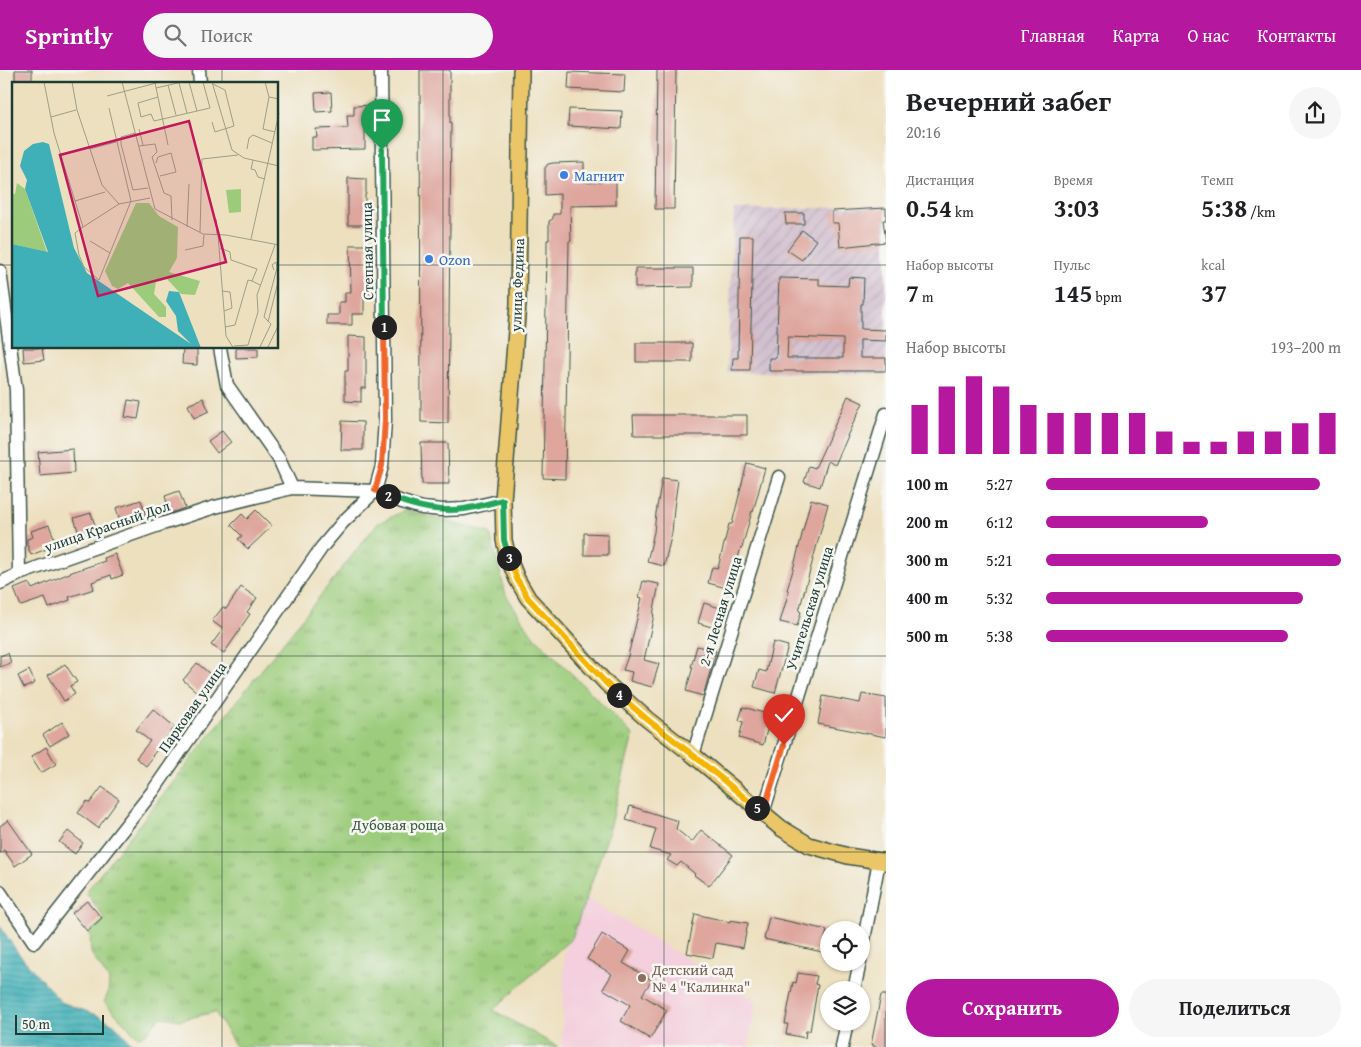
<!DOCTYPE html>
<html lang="ru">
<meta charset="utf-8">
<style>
body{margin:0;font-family:"Gentium Book Plus",serif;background:#f6f6f6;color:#202124;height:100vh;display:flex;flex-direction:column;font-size:19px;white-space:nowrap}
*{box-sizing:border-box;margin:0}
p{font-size:16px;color:#757577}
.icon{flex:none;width:28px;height:28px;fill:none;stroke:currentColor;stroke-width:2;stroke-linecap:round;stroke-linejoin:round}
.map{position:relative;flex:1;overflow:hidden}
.side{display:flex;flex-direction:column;background:#fff;width:475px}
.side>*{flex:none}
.fabs{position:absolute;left:820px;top:851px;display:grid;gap:10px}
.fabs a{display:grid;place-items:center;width:50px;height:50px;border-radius:50%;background:#fff;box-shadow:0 1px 4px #0004;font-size:25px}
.scale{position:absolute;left:15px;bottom:12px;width:89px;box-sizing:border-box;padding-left:5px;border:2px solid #1f3d34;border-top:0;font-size:14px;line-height:18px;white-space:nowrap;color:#1f3d34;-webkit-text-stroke:4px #f6f6f2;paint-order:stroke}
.pin{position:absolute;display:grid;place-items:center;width:42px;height:42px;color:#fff;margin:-51px -21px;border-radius:50% 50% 50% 0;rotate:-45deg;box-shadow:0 0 5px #0007}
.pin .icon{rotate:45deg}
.km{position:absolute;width:25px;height:25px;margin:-12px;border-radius:50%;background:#222;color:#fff;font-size:14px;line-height:25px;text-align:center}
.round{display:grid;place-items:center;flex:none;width:52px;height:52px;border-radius:26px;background:#f6f6f6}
.summary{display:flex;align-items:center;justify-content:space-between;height:85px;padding:0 20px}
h1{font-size:28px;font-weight:700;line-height:38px}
.figures{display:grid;grid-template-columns:repeat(3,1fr);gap:8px;height:85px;padding:5px 20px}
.figures div{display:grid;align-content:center}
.figures b{font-size:25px;font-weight:700}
.figures small{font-size:14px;font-weight:400}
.figures p{font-size:14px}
.chart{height:140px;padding:10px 20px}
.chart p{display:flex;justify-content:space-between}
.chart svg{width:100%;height:90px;margin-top:5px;stroke:#b5179e;stroke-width:6}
.action{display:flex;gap:10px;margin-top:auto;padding:10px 20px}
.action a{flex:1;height:58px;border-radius:30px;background:#b5179e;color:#fff;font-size:20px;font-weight:700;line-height:58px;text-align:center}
.action a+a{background:#f6f6f6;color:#202124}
ul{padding:0 20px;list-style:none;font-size:16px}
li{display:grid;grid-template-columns:80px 60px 1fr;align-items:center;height:38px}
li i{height:12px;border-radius:6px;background:#b5179e}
header{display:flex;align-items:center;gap:30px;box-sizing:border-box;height:70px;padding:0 25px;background:#b5179e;color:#fff}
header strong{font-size:24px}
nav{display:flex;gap:28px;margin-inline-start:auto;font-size:18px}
.search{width:350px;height:45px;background:#f6f6f6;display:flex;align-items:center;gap:12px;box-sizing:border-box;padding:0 18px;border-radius:28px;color:#757577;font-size:19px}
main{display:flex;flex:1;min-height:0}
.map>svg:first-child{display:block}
</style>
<header>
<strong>Sprintly</strong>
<div class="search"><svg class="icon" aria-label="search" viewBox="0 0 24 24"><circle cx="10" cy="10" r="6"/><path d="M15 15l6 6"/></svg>Поиск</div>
<nav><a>Главная</a><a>Карта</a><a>О нас</a><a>Контакты</a></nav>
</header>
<main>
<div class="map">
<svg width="886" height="977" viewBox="0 0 886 977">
<defs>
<pattern id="industrial-furrows" width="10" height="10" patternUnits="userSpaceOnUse" patternTransform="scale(1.25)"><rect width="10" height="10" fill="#d0bdcd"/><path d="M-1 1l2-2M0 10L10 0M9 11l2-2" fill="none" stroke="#b2a3b1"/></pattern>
<pattern id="park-tufts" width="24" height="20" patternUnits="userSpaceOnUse" patternTransform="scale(1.25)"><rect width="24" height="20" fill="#9ccc7b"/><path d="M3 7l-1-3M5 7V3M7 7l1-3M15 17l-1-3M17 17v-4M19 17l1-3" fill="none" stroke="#7fa766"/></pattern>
<pattern id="water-rules" width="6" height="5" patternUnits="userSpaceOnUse" patternTransform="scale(1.25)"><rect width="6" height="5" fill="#3fb0b7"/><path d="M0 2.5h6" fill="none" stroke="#349096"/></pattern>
</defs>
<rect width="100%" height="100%" fill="#f6f6f2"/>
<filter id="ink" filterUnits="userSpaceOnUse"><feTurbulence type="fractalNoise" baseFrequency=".02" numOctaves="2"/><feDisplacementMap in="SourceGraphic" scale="10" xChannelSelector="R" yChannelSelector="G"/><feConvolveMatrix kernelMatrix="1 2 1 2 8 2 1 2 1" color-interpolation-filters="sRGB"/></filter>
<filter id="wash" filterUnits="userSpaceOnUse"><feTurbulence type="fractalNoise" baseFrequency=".0096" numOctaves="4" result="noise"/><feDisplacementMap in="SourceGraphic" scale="20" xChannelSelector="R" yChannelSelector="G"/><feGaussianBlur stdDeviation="1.12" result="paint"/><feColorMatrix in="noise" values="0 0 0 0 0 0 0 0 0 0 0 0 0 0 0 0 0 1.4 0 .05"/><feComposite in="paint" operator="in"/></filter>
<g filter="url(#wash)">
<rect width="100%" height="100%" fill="#ede0bf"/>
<!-- built -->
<path fill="#f4cfdd" d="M583 826 757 931 748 977H562L564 885Z"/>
<!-- industrial -->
<path fill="url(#industrial-furrows)" d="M886 136V304L727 302 734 140Z"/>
<!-- park -->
<path fill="url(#park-tufts)" stroke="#5e8458" d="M405 440 490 463 506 525 531 563 633 665 610 759 572 868 493 940 558 977H236L215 942 181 950 160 947 146 964 137 966 104 932 108 923 109 910 91 883 90 862 105 849 86 822 377 454Z"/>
<!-- water -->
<path fill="url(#water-rules)" stroke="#2f7676" d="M0 856 18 883 61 932 99 946 115 955 135 977H0Z"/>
<g id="blocks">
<!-- building -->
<path fill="#dea69d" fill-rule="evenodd" d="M15 0H32V14H15Z
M420 0H450V53H451L448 353 421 352Z
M657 0H676L674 139H655Z
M569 2 625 4 624 22 568 19Z
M331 22 332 41 316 42 315 23Z
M372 35V58H365V79L312 80V67H317L316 59 348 58 347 45H354V36Z
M569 39 622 41 621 59 568 56Z
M584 92V112L616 111V135L570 136 571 171H569L565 409 543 408 547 179V170H549V151L553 149V144H560V124L545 125V98L548 94 553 93Z
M348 108 366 109V124H365V155H348Z
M886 138V150H883L886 172 840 177 838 153H832V141Z
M785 143H804V154H786Z
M802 160 816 170 802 190 787 180Z
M740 166H753L750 300H732L733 288H738Z
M350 175H367V213H375V226H364V244H352V255H327V245H339V232H345V223H351Z
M635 198H693V217L635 218Z
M849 207 864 208 863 234H861V259L886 260V271L860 270V288H886V301H769V288H776L779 208 819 209V215L848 216ZM788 267 843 269V288H787Z
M348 266 366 267V318H361V332L345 331V301H348Z
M636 273H692V292H636Z
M23 278H42L44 290 24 292Z
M183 278H197V295L182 294Z
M236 278H258V287L236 288Z
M848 326 863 333 847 366H848L835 395 828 391 820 417 804 412 809 396 815 398Z
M203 328 209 341 194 348 188 335Z
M128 330 141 332 138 349 125 347Z
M633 345H747V365H634Z
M342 351 363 352V380H341Z
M222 361 231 372 217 383 208 371Z
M421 373H448L449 414H422Z
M73 379 74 403 40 406 38 382Z
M747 393 765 398 753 442 752 441 742 478 741 477 730 519 708 513 712 497 718 498 729 454H732Z
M662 408 678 410 674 438 672 463 664 496 647 492 654 462 656 443Z
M179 421 185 438 162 446 159 436 167 433 165 426Z
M811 429 828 434 799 541 801 542 797 556 780 552 789 521 787 520 793 500Z
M141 430 146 446 121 454 116 438Z
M256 440 272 456 248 479 238 469 242 466 231 455 242 444 247 449Z
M91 443 97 461 80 467 74 448Z
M49 455 57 475 31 485 27 474V469L33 467 31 461Z
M584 463 608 464V485H584Z
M115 484 123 505 112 509 111 505 92 512 94 519 69 527 70 530 49 538 45 528 21 536 14 519 29 513 32 519 72 502 105 491 104 488Z
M643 511 659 514 653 545H654L644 590 659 594 652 617 630 611 632 602 623 600 628 586 642 528 639 527Z
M241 517 257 528 247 542 250 544 239 560H240L224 583 211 575 223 559 212 551 223 537 226 539Z
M704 533 720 538 715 558 698 553Z
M773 572 788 576 775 623 754 617 759 600 766 602Z
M697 576 716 581 703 626 686 621 693 597H691Z
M8 583 11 593 0 597V586Z
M197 593 211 605 197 622 183 610Z
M65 594 77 612 70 616 75 624 64 631 48 605Z
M29 600 35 613 24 618 18 606Z
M862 624 886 628V667L818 654 823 626 860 633Z
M743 637 771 645 763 675 739 668 743 652 739 650Z
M153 639 175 657 152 686 153 687 146 696 136 688 150 671 136 660Z
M62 652 69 664 50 676 43 665Z
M46 677 56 694 41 703 31 687Z
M102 717 119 729 98 758 78 743 87 731 90 733Z
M630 736 678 751 676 759 692 772 701 760 733 785 709 816 694 805 695 804 681 792 677 796 667 790 671 785 650 779 656 759 626 750Z
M8 750 32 784 15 796 4 780 0 783V756Z
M68 761 83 773 75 784 59 772Z
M87 831 102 848 87 861 72 843Z
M695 844 730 852V850L748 853 743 878 716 873 713 888 687 883Z
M769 847 827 860 822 882 764 869Z
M602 864 630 881 623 893 652 910 642 925 667 940 650 969 621 951 630 935 603 919 612 904 587 889Z
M798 903 817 906 815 914 818 915 810 961H806L805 968 786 964 788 954H785L793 912 796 913Z
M881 925H886V977H874V975H871Z"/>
</g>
</g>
<g filter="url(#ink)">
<use href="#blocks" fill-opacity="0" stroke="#3e5549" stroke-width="1"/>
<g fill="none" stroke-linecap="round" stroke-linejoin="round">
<!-- minor casing -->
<g stroke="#3e5549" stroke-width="15">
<path id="minor" d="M199 0 200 14
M0 201 16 320 19 504 159 455 215 437 292 418 375 421 402 432 422 438 442 440 464 439 503 430
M220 278 227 315 279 389 292 418
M0 513 19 504
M693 685 779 407
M763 743 886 344
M0 822 34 872 153 721 322 477 343 452 375 421 382 396 385 350 381 0
M861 885 879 791
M854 920 860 892
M842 977 847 952"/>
</g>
<!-- major casing -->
<g stroke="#3e5549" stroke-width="18">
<path id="major" d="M521 0 518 234 503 430 504 470 508 487 517 509 528 528 606 613 648 650 693 685 781 758 809 775 823 779 848 786 886 792"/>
</g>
<!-- minor -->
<use href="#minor" stroke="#fff" stroke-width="12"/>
<!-- major -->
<use href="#major" stroke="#ebc669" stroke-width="15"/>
</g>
</g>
<g fill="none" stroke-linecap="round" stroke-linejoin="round" filter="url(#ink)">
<!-- split-1 casing -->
<g stroke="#fff" stroke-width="10">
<path id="split-1" d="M382 80 384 257"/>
</g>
<!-- split-2 casing -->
<g stroke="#fff" stroke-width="10">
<path id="split-2" d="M384 257 385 350 382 396 375 420 388 426"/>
</g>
<!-- split-3 casing -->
<g stroke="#fff" stroke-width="10">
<path id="split-3" d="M388 426C412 436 438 443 464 439 477 437 490 433 503 430L504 470 509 488"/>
</g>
<!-- split-4 casing -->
<g stroke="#fff" stroke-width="10">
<path id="split-4" d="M509 488 517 509 528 528 606 613 619 625"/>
</g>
<!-- split-5 casing -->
<g stroke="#fff" stroke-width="10">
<path id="split-5" d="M619 625 648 650 693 685 757 738"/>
</g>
<!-- split-6 casing -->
<g stroke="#fff" stroke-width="10">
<path id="split-6" d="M757 738 763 743 784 675"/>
</g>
<!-- split-1 -->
<use href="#split-1" stroke="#22a559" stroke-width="6"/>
<!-- split-2 -->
<use href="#split-2" stroke="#f0652b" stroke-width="6"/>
<!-- split-3 -->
<use href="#split-3" stroke="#22a559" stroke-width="6"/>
<!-- split-4 -->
<use href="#split-4" stroke="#f5b400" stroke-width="6"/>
<!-- split-5 -->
<use href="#split-5" stroke="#f5b400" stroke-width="6"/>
<!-- split-6 -->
<use href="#split-6" stroke="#f0652b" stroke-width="6"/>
</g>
<!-- grid -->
<path fill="none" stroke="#1f3d34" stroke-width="1" stroke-opacity="0.55" d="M222 0V14M443 0V977M664 0V977M0 195H14M278 195H886M222 278V977M0 391H886M0 586H886M0 782H886"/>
<!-- markers -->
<g fill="#3f7fe0" stroke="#f6f6f2" stroke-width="2">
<circle cx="564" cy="105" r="5"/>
<circle cx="429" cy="189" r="5"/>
</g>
<circle fill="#8d6e63" stroke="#f6f6f2" stroke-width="2" cx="642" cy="908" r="5"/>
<g text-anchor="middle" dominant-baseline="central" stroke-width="5" stroke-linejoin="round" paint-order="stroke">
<!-- shop labels -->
<g font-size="15" fill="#366cbe" stroke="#f6f6f2" text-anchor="start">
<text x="574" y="105">Магнит</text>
<text x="439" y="189">Ozon</text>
</g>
<!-- street labels -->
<g font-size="15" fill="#1f3d34" stroke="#f6f6f2">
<text transform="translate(367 181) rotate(-91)">Степная улица</text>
<text transform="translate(517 215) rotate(-88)">улица Федина</text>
<text transform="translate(107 456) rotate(-19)">улица Красный Дол</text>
<text transform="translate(809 538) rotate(-73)">Учительская улица</text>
<text transform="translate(720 541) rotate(-73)">2-я Лесная улица</text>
<text transform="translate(192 637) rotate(-55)">Парковая улица</text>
</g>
<!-- park labels -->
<g font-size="15" fill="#385a42" stroke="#f6f6f2">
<text x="398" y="754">Дубовая роща</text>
</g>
<!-- education labels -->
<g font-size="15" fill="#785e54" stroke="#f6f6f2" text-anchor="start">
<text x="652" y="899">Детский сад<tspan x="652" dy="17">№ 4 "Калинка"</tspan></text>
</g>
</g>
<!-- overview -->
<g transform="translate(12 12)">
<rect width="266" height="266" fill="#ede0bf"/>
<path d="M5 101 13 107 35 170 0 162V112H3ZM229 107V130L217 131 214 108Z" fill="#9ccc7b"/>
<path d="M124 121H137L147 134 166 145 165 176 157 190 188 199 183 213 169 212 155 197 144 200 142 212 154 225V235H147L116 201 106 207 100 204 93 189Z" fill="#9ccc7b"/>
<path d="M31 60 37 62 62 166 75 191 179 262 166 249 164 234 154 219 157 209 167 210 189 266 0 267V162L36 170 13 107 15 98 8 84 12 69 21 62Z" fill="#3fb0b7"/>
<path fill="none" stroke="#9b9f87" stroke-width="1" d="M32 0 42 51 71 145 107 122 138 116M60 0 65 28 90 103 107 122M110 0 143 127 191 152 214 153 267 163M177 0 185 29M200 0 220 68 232 76 267 84M253 0 257 15M143 1 156 63M167 1 175 31M156 3 164 33M144 6 170 0M95 14 148 0M146 15 126 21 129 35 139 32 142 39 198 26 191 0M39 35 64 28M200 40 203 50 222 44 213 8 201 2M127 47 131 63M263 50 251 47 257 15 267 17M123 51 109 55V62L121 108 136 106M127 64 143 62 145 70 140 75 152 111 159 114 160 138M78 67 104 60M235 67 237 56 241 53 260 61M241 78 239 87 243 88 246 95 253 97M144 81 146 75 159 71 164 90 148 94M63 119 93 110M204 137 205 152M71 145 63 151 67 173 72 185 87 198 119 119 97 26M175 145 177 102M188 150 190 77 226 73M206 153 214 254 222 267M239 157 267 31M78 159 98 171M208 166 218 170 219 178 245 187 240 199 248 203M173 168 191 164 192 153M210 209 218 210 220 226 212 229M256 240 267 196M213 245 223 243 236 198 240 199M222 264 236 263 246 230 245 213 263 163M247 267 259 242 252 235 265 186 264 180 260 183 262 188M255 267 267 242"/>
<path fill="#c2185b" fill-opacity="0.15" stroke="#c2185b" stroke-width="2.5" d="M177 39 214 180 86 214 48 73Z"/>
<rect width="266" height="266" fill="none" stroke="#1f3d34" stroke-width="2.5"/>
</g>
</svg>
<div class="fabs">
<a><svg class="icon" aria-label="locate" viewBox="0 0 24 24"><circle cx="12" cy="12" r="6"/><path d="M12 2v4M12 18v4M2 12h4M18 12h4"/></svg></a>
<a><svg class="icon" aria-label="layers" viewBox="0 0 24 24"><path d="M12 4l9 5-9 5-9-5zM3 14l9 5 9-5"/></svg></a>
</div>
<div class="scale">50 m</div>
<div class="pin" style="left:382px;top:80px;background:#1e9e55"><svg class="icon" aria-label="arrive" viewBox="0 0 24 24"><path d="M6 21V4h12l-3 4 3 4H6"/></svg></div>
<div class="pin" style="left:784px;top:675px;background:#d93025"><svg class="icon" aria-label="check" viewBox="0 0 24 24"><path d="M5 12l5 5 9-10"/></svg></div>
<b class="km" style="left:384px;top:257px">1</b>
<b class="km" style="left:388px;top:426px">2</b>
<b class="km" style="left:509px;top:488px">3</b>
<b class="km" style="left:619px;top:625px">4</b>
<b class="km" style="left:757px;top:738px">5</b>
</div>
<section class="side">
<div class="summary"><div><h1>Вечерний забег</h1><p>20:16</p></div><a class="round"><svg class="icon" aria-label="share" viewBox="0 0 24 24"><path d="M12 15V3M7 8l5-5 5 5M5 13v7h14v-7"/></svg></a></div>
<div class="figures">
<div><p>Дистанция</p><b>0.54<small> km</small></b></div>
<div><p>Время</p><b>3:03</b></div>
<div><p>Темп</p><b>5:38<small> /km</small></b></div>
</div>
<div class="figures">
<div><p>Набор высоты</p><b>7<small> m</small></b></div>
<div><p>Пульс</p><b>145<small> bpm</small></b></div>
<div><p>kcal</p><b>37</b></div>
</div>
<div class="chart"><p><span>Набор высоты</span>193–200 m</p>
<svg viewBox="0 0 160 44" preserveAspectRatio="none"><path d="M5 44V20M15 44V11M25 44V6M35 44V11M45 44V20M55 44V24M65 44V24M75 44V24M85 44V24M95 44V33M105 44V38M115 44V38M125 44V33M135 44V33M145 44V29M155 44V24"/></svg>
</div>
<ul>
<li><b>100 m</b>5:27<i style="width:93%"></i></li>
<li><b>200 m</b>6:12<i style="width:55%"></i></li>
<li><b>300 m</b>5:21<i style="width:100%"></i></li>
<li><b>400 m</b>5:32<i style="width:87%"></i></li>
<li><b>500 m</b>5:38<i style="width:82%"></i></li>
</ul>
<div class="action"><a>Сохранить</a><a>Поделиться</a></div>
</section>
</main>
